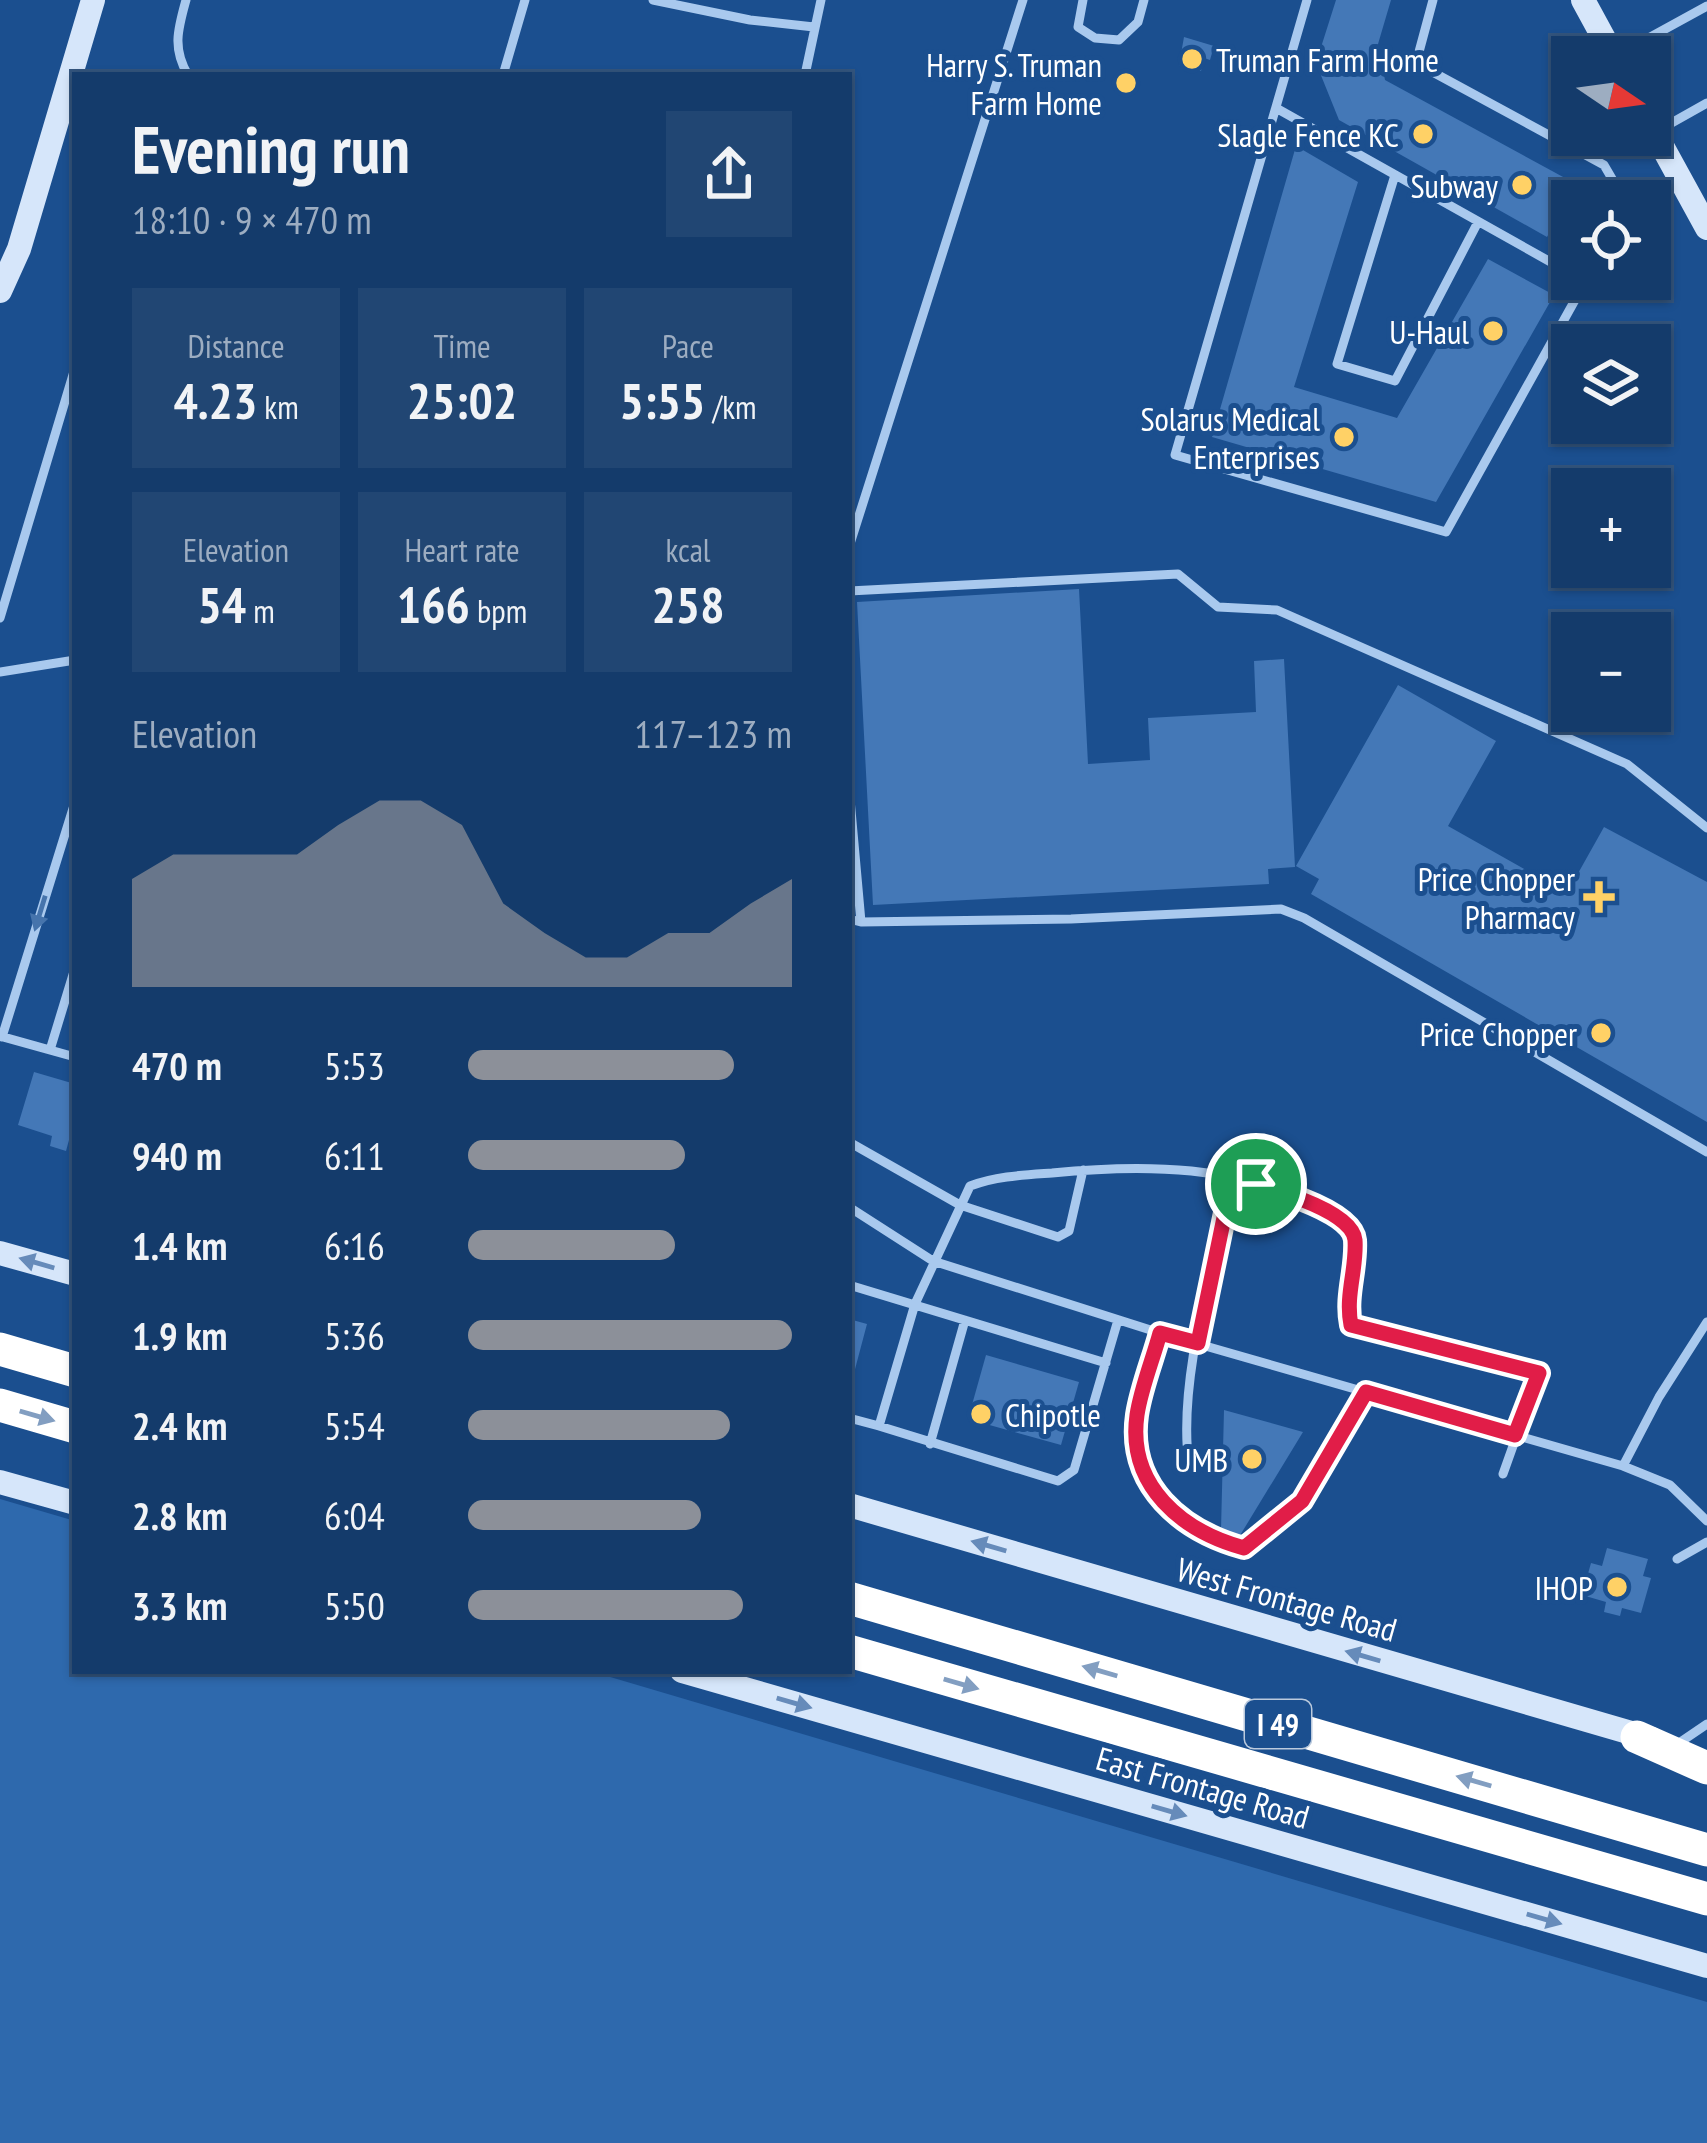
<!DOCTYPE html>
<meta charset="utf-8">
<style>
body{margin:0;font-family:"PT Sans Narrow",sans-serif;background:#214673;color:#f1f3f6;height:100vh;display:flex;flex-direction:column;font-size:45px;white-space:nowrap}
*{box-sizing:border-box;margin:0}
p{font-size:39px;color:#9dadc1}
.icon{flex:none;width:66px;height:66px;fill:none;stroke:currentColor;stroke-width:2;stroke-linecap:round;stroke-linejoin:round}
.map{position:relative;flex:1;overflow:hidden}
.drawer{position:absolute;left:72px;top:72px;width:780px;height:1602px;display:flex;flex-direction:column;background:#143b6b;border-radius:0px;box-shadow:0 3px 9px #0004,0 0 0 3px #33557e}
.drawer>*{flex:none}
.needle{width:78px;rotate:103deg}
.buttons{position:absolute;left:1551px;top:36px;display:grid;gap:24px}
.buttons a{display:grid;place-items:center;width:120px;height:120px;border-radius:0px;background:#143b6b;box-shadow:0 3px 9px #0004,0 0 0 3px #33557e;font-size:60px}
.pin{position:absolute;display:grid;place-items:center;width:102px;height:102px;color:#fff;margin:-51px;border:6px solid #fff;border-radius:50%;box-shadow:0 3px 12px #0007}
.round{display:grid;place-items:center;flex:none;width:126px;height:126px;border-radius:0px;background:#214673}
.overview{display:flex;align-items:center;justify-content:space-between;height:204px;padding:0 60px}
h1{font-size:66px;font-weight:600;line-height:90px}
.stats{display:grid;grid-template-columns:repeat(3,1fr);gap:18px;height:204px;padding:12px 60px}
.stats div{display:grid;align-content:center;border-radius:0px;background:#214673;text-align:center}
.stats b{font-size:51px;font-weight:600}
.stats small{font-size:33px;font-weight:400}
.stats p{font-size:33px}
.chart{height:336px;padding:24px 60px}
.chart p{display:flex;justify-content:space-between}
.chart svg{width:100%;height:216px;margin-top:12px;fill:#8c9099;opacity:.7}
ul{padding:0 60px;list-style:none;font-size:39px}
li{display:grid;grid-template-columns:192px 144px 1fr;align-items:center;height:90px}
li i{height:30px;border-radius:15px;background:#8c9099}
.map>svg:first-child{display:block}
</style>
<div class="map">
<svg width="1707" height="2143" viewBox="0 0 1707 2143">
<rect width="100%" height="100%" fill="#1b4f8f"/>
<!-- green -->
<path fill="#2e69ad" d="M0 1499 75 1521V1671H590L1707 2002V2143H0Z"/>
<!-- building -->
<path fill="#4478b7" d="M1336 0H1391L1378 44 1385 80 1576 184 1547 237 1339 120 1316 63Z
M1184 37 1214 46 1210 60 1204 58 1201 71 1179 65Z
M1296 146 1358 182 1294 387 1397 418 1488 259 1554 295 1436 502 1212 437Z
M1079 589 1088 764 1150 760 1148 718 1256 712 1254 661 1284 659 1295 867 1268 869 1269 884 873 905 857 602Z
M1398 685 1496 741 1448 826 1567 893 1604 827 1707 882V1122L1311 894 1319 879 1296 866Z
M34 1072 75 1084V1142L69 1140 66 1151 50 1146 52 1136 18 1125Z
M849 1319 867 1324 854 1373 849 1372Z
M986 1355 1079 1382 1061 1445 968 1419Z
M1224 1410 1303 1432 1239 1537 1221 1530Z
M1607 1548 1648 1559 1643 1576 1651 1578 1641 1613 1622 1608 1620 1616 1604 1612 1606 1602 1582 1595 1591 1563 1602 1566Z"/>
<g fill="none" stroke-linecap="round" stroke-linejoin="round">
<!-- lane -->
<path stroke="#a9c9ee" stroke-width="9" d="M186 0C178 29 172 48 188 75
M653 0 750 20 814 27
M1083 0 1078 27 1095 38 1119 40 1138 22 1144 0
M1307 0 1175 455 1446 532 1585 282 1580 279
M1433 0 1416 63 1604 165 1625 201
M1614 57 1707 6
M503 75 525 0
M805 75 821 0
M1276 108 1572 274
M1659 130 1707 103
M1395 175 1337 364 1395 381 1478 222
M1635 201 1679 178
M849 547 1023 0
M849 591 1178 574 1218 607 1277 610 1627 764 1707 828
M0 618 75 368
M0 672 75 660
M849 788 861 922
M849 919 861 922 1071 919 1281 909 1304 918 1707 1152
M0 1036 75 1057
M2 1037 75 802
M50 1050 75 968
M849 1142 960 1205 1058 1237 1069 1231 1083 1170
M849 1207 933 1261 1160 1333 1623 1466 1659 1397 1707 1322
M849 1285 1106 1363
M1160 1333C1152 1359 1141 1388 1137 1415 1127 1486 1182 1531 1244 1548L1302 1501 1366 1392
M849 1418 879 1426 915 1304 970 1186C997 1176 1024 1175 1052 1173 1142 1164 1243 1164 1324 1211 1334 1217 1349 1223 1353 1233 1360 1250 1346 1299 1351 1325L1539 1373 1503 1474
M879 1426 1058 1481 1074 1470 1118 1320
M930 1444 965 1320
M1189 1465C1177 1380 1214 1265 1232 1179
M1623 1466 1670 1485 1707 1521
M1677 1559 1707 1542
M1679 1743 1707 1724"/>
<!-- secondary -->
<path stroke="#d6e6fa" stroke-width="24" d="M1583 0 1614 57
M1650 124 1707 228
M0 291 19 249 93 0
M0 1253 75 1274
M0 1482 75 1503
M849 1505 1652 1739
M682 1671 1707 1966"/>
<!-- highway -->
<path stroke="#fff" stroke-width="33" d="M0 1349 75 1371
M0 1405 75 1427
M849 1598 1707 1850
M849 1651 1707 1899
M1637 1737 1707 1768"/>
</g>
<!-- one-way arrows -->
<defs><path id="oneway-solid" d="M-6-.8H1V-3.2L6.5 0L1 3.2V.8H-6Z" transform="scale(3)"/></defs>
<use fill="#4674ac" href="#oneway-solid" transform="translate(40 913) rotate(107)"/>
<g fill="#668bba">
<use href="#oneway-solid" transform="translate(37 1263) rotate(-164)"/>
<use href="#oneway-solid" transform="translate(989 1546) rotate(-164)"/>
<use href="#oneway-solid" transform="translate(1363 1656) rotate(-164)"/>
<use href="#oneway-solid" transform="translate(794 1703) rotate(16)"/>
<use href="#oneway-solid" transform="translate(1169 1811) rotate(16)"/>
<use href="#oneway-solid" transform="translate(1544 1919) rotate(16)"/>
</g>
<g fill="#829ec1">
<use href="#oneway-solid" transform="translate(37 1416) rotate(16)"/>
<use href="#oneway-solid" transform="translate(1100 1671) rotate(-164)"/>
<use href="#oneway-solid" transform="translate(961 1684) rotate(16)"/>
<use href="#oneway-solid" transform="translate(1474 1781) rotate(-164)"/>
</g>
<g fill="none" stroke-linecap="round" stroke-linejoin="round">
<!-- route casing -->
<g stroke="#fff" stroke-width="24">
<path id="route" d="M1232 1179C1259 1185 1352 1208 1355 1240 1357 1269 1345 1295 1351 1325L1539 1373 1515 1435 1366 1392 1302 1501 1244 1548C1182 1531 1127 1486 1137 1415 1141 1388 1153 1359 1160 1333L1198 1343Z"/>
</g>
<!-- route -->
<use href="#route" stroke="#e11d48" stroke-width="15"/>
</g>
<!-- markers -->
<g fill="#ffd166" stroke="#1b4f8f" stroke-width="4.5">
<circle cx="1192" cy="59" r="12"/>
<circle cx="1126" cy="83" r="12"/>
<circle cx="1423" cy="134" r="12"/>
<circle cx="1522" cy="185" r="12"/>
<circle cx="1493" cy="331" r="12"/>
<circle cx="1344" cy="437" r="12"/>
<path d="M1593 879h12v12h12v12h-12v12h-12v-12h-12v-12h12z"/>
<circle cx="1601" cy="1033" r="12"/>
<circle cx="981" cy="1414" r="12"/>
<circle cx="1252" cy="1459" r="12"/>
<circle cx="1617" cy="1587" r="12"/>
</g>
<g text-anchor="middle" dominant-baseline="central" stroke-width="10" stroke-linejoin="round" paint-order="stroke">
<!-- shield labels -->
<rect fill="#1b4f8f" stroke="#bbcadd" stroke-width="3" x="1245" y="1700" width="66" height="48" rx="9"/>
<g font-size="30" font-weight="bold" fill="#fff">
<text x="1278" y="1724">I 49</text>
</g>
<!-- poi labels -->
<g font-size="33" fill="#fff" stroke="#1b4f8f" text-anchor="end">
<text x="1216" y="59" text-anchor="start">Truman Farm Home</text>
<text x="1102" y="64">Harry S. Truman<tspan x="1102" dy="38">Farm Home</tspan></text>
<text x="1399" y="134">Slagle Fence KC</text>
<text x="1498" y="185">Subway</text>
<text x="1469" y="331">U-Haul</text>
<text x="1320" y="418">Solarus Medical<tspan x="1320" dy="38">Enterprises</tspan></text>
<text x="1575" y="878">Price Chopper<tspan x="1575" dy="38">Pharmacy</tspan></text>
<text x="1577" y="1033">Price Chopper</text>
<text x="1005" y="1414" text-anchor="start">Chipotle</text>
<text x="1228" y="1459">UMB</text>
<text x="1593" y="1587">IHOP</text>
</g>
<!-- street labels -->
<g font-size="33" fill="#fff" stroke="#1b4f8f">
<text transform="translate(1287 1599) rotate(16)">West Frontage Road</text>
<text transform="translate(1203 1787) rotate(16)">East Frontage Road</text>
</g>
</g>
</svg>
<div class="buttons">
<a><svg class="needle" viewBox="-14 -14 28 28"><path d="M0-13l5 13h-10z" fill="#e53935"/><path d="M0 13l5-13h-10z" fill="#9dadc1"/></svg></a>
<a><svg class="icon" aria-label="locate" viewBox="0 0 24 24"><circle cx="12" cy="12" r="6"/><path d="M12 2v4M12 18v4M2 12h4M18 12h4"/></svg></a>
<a><svg class="icon" aria-label="layers" viewBox="0 0 24 24"><path d="M12 4l9 5-9 5-9-5zM3 14l9 5 9-5"/></svg></a>
<a>+</a>
<a>−</a>
</div>
<div class="pin" style="left:1256px;top:1184px;background:#1e9e55"><svg class="icon" aria-label="arrive" viewBox="0 0 24 24"><path d="M6 21V4h12l-3 4 3 4H6"/></svg></div>
<section class="drawer">
<div class="overview"><div><h1>Evening run</h1><p>18:10 · 9 × 470 m</p></div><a class="round"><svg class="icon" aria-label="share" viewBox="0 0 24 24"><path d="M12 15V3M7 8l5-5 5 5M5 13v7h14v-7"/></svg></a></div>
<div class="stats">
<div><p>Distance</p><b>4.23<small> km</small></b></div>
<div><p>Time</p><b>25:02</b></div>
<div><p>Pace</p><b>5:55<small> /km</small></b></div>
</div>
<div class="stats">
<div><p>Elevation</p><b>54<small> m</small></b></div>
<div><p>Heart rate</p><b>166<small> bpm</small></b></div>
<div><p>kcal</p><b>258</b></div>
</div>
<div class="chart"><p><span>Elevation</span>117–123 m</p>
<svg viewBox="0 0 160 44" preserveAspectRatio="none"><path d="M0 44V22L10 17L20 17L30 17L40 17L50 11L60 6L70 6L80 11L90 27L100 33L110 38L120 38L130 33L140 33L150 27L160 22V44z"/></svg>
</div>
<ul>
<li><b>470 m</b>5:53<i style="width:82%"></i></li>
<li><b>940 m</b>6:11<i style="width:67%"></i></li>
<li><b>1.4 km</b>6:16<i style="width:64%"></i></li>
<li><b>1.9 km</b>5:36<i style="width:100%"></i></li>
<li><b>2.4 km</b>5:54<i style="width:81%"></i></li>
<li><b>2.8 km</b>6:04<i style="width:72%"></i></li>
<li><b>3.3 km</b>5:50<i style="width:85%"></i></li>
</ul>
</section>
</div>
